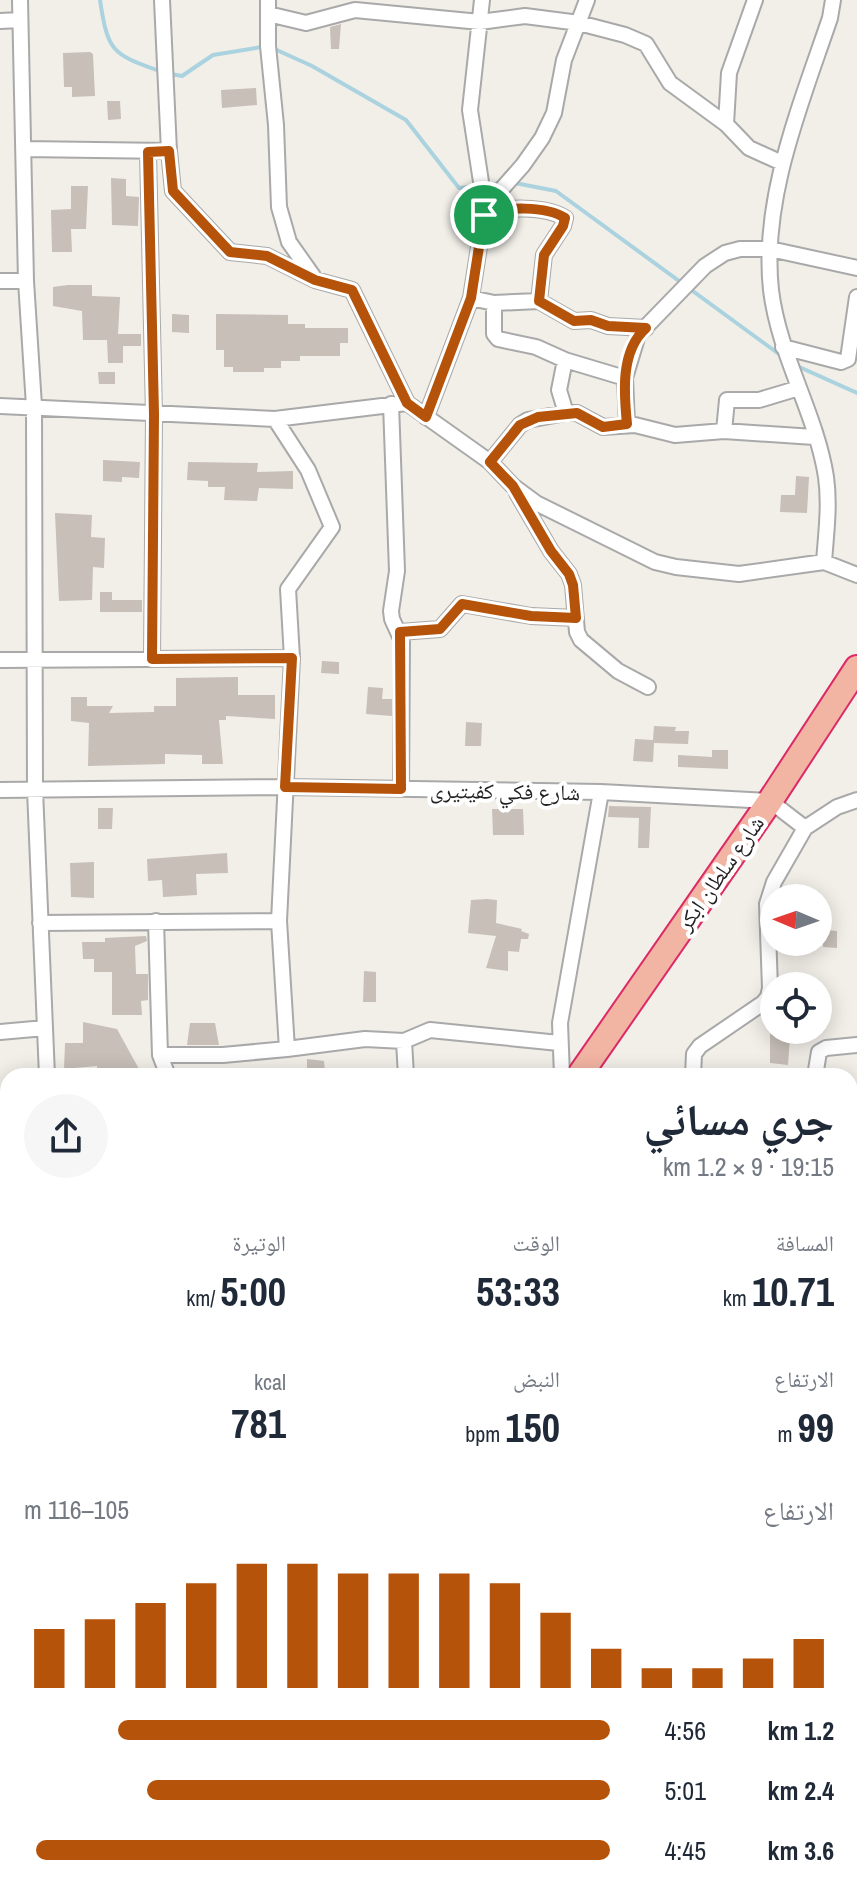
<!DOCTYPE html>
<html lang="ar">
<meta charset="utf-8">
<style>
body{margin:0;font-family:"Archivo Narrow","Noto Naskh Arabic",sans-serif;background:#f6f6f7;color:#1f2937;direction:rtl;height:100vh;display:flex;flex-direction:column;font-size:30px;white-space:nowrap}
*{box-sizing:border-box;margin:0}
p{font-size:26px;color:#747a83}
.icon{flex:none;width:44px;height:44px;fill:none;stroke:currentColor;stroke-width:2;stroke-linecap:round;stroke-linejoin:round}
.map{position:relative;flex:1;overflow:hidden;direction:ltr}
.details{position:absolute;left:0px;top:1068px;width:858px;height:830px;display:flex;flex-direction:column;background:#fff;border-radius:24px 24px 0 0;box-shadow:0 4px 20px #0003;direction:rtl}
.details>*{flex:none}
.needle{width:52px;rotate:272deg}
.buttons{position:absolute;left:760px;top:884px;display:grid;gap:16px}
.buttons a{display:grid;place-items:center;width:72px;height:72px;border-radius:50%;background:#fff;box-shadow:0 4px 20px #0003;font-size:40px}
.pin{position:absolute;display:grid;place-items:center;width:68px;height:68px;color:#fff;margin:-34px;border:4px solid #fff;border-radius:50%;box-shadow:0 2px 8px #0007}
.round{display:grid;place-items:center;flex:none;width:84px;height:84px;border-radius:42px;background:#f6f6f7}
.overview{display:flex;align-items:center;justify-content:space-between;height:136px;padding:0 24px}
h1{font-size:44px;font-weight:700;line-height:60px}
.stats{display:grid;grid-template-columns:repeat(3,1fr);gap:12px;height:136px;padding:8px 24px}
.stats div{display:grid;align-content:center}
.stats b{font-size:40px;font-weight:700}
.stats small{font-size:22px;font-weight:400}
.stats p{font-size:22px}
.chart{height:224px;padding:16px 24px}
.chart p{display:flex;justify-content:space-between}
.chart svg{width:100%;height:144px;margin-top:8px;stroke:#b45309;stroke-width:6}
ul{padding:0 24px;list-style:none;font-size:26px}
li{display:grid;grid-template-columns:128px 96px 1fr;align-items:center;height:60px}
li i{height:20px;border-radius:10px;background:#b45309}
.map>svg:first-child{display:block}
</style>
<div class="map">
<svg width="857" height="1897" viewBox="0 0 857 1897">
<rect width="100%" height="100%" fill="#f2efe9"/>
<g fill="none" stroke-linecap="round" stroke-linejoin="round">
<!-- stream -->
<path stroke="#aad3df" stroke-width="4" d="M100 0C108 54 113 54 162 72
M171 74 182 76 213 55 268 46 312 66 406 120 459 188 498 184
M515 183 556 191 783 357
M797 366 857 393"/>
</g>
<!-- building -->
<path fill="#c7bfb8" d="M341 24 339 49H331L330 27Z
M90 52 93 54 95 96 72 97V87H64L63 53Z
M256 88 257 105 222 108 221 90Z
M107 101H120L121 119 108 120Z
M111 178 126 179V196L139 197 138 226 112 225Z
M71 186H88L86 229H71L72 252H52L51 210 71 209Z
M68 285H92V296L120 297 118 334H141V346H123V363H108L107 340H83L82 311 53 306V287Z
M172 314 189 315V333L172 332Z
M216 314 288 315V324H305V328H348V343H340V356H300V361H281V368H264V372H233V367H224V350H216Z
M98 372H115V384H99Z
M103 460 140 462 139 478 122 477V482L103 481Z
M188 462 258 463 257 472 293 471V489L259 488 257 501 224 500 225 487H208V481L187 480Z
M796 476 809 477 807 513 780 512 781 495H795Z
M55 513 92 515 91 537 105 538 104 568 93 567 92 600 59 601Z
M100 592H112V600H142V612H100Z
M322 661 339 662V674L321 673Z
M238 677V695H275V719L226 716V720H219L223 764H202V755L165 754V764L88 766 89 723 71 721V697H87V706H113L109 713 154 712V706H176V678Z
M368 687 383 688 382 699H392V716L366 714Z
M466 722 482 723 481 746H465Z
M654 726 676 727 675 731H689L688 744 654 743 653 762 633 761 635 739 653 740Z
M712 750H728V769L678 767V755L712 757Z
M609 806 651 807 649 848H638L639 818 608 817Z
M98 808H113L112 829H98Z
M492 809H523L524 835H493Z
M227 853 228 873 196 874 197 895 163 897 162 880 148 881 147 859Z
M94 862V898L71 897 70 863Z
M487 899 497 900 496 923 522 929 521 931 529 934 528 939H521L519 952 508 951V971L486 968 496 936 468 933 471 900Z
M823 930 837 931V948L823 947Z
M146 936 147 941 135 946 136 974H148V1000L141 1001 142 1015H112V972H94V959H83L82 942H105V938Z
M364 971 376 972V1002H363Z
M83 1022 117 1029 139 1069 129 1075 97 1072V1066L64 1069 65 1043H83Z
M190 1023H215L219 1045H187Z
M770 1030H786V1037H790L788 1065 770 1063Z
M307 1059 324 1061 325 1071H307Z"/>
<g fill="none" stroke-linecap="round" stroke-linejoin="round">
<!-- minor casing -->
<g stroke="#a9a9a9" stroke-width="18">
<path id="minor" d="M20 0 26 281 34 406 35 790 47 1076
M162 0 169 151
M268 0V46L276 125 279 207 289 242 313 276
M268 14 306 23 355 10 480 22 525 16 579 23 625 35 646 44 670 83 726 124 749 148 782 163
M0 21 20 20
M726 124 729 73 755 0
M24 149 169 151 173 191 230 252 267 256 315 280 352 290 407 403 490 462 513 486 536 503 655 562 676 567 739 574 824 562 857 575
M148 152 154 414 152 659
M485 208 523 165 542 138 554 113 564 60 587 0
M484 215C504 206 546 206 565 218L563 226 544 255 539 301
M0 281H26
M471 298 494 303 539 301 574 321 591 320 608 326 646 328
M494 303V334L498 339 536 347 565 360 625 378
M783 347 841 362 848 359 857 297
M565 360 559 390 566 413
M391 404 397 571 391 611 392 619 402 641 401 789
M0 406 275 419 407 403
M426 417 471 298 484 215 485 208 470 110 482 0
M627 424 625 378 638 335 705 266 725 253 740 249H770L857 268
M724 431 727 400H759L799 388
M490 462 520 425 528 420 566 413H577L603 427 635 425 675 435 724 431 814 437
M517 493 551 551 569 574 573 585 577 632 581 640 618 671 648 687
M824 562C826 534 830 505 826 477 816 413 779 356 771 290 761 199 801 104 830 18L833 0
M400 632 440 629 462 604 531 616 576 618
M0 660 292 658
M0 790 285 787 601 792 770 801 805 828
M156 921 160 1055 168 1076
M40 923 279 921 292 658 288 589 332 527 308 470 275 419
M0 1032 45 1028
M404 1041 406 1076
M287 1049 365 1039 404 1041 430 1030 559 1043
M160 1055H223L287 1049 279 921
M562 1076 560 1023 601 792
M693 1076 694 1054 700 1046 763 1003 768 997 770 988 767 904 774 882 805 828 837 807 857 800
M815 1076 819 1052 826 1048 857 1045
M850 1165 857 1166
M0 1180H8
M850 1377H857
M0 1543 8 1542
M850 1552H857
M0 1669 8 1670
M850 1784 857 1785
M150 1890V1897
M277 1890V1897
M530 1890V1897
M665 1890V1897
M785 1890V1897"/>
</g>
<!-- trunk casing -->
<g stroke="#dc2a67" stroke-width="28">
<path id="trunk" d="M579 1076 770 801 857 668
M11 1897 16 1890"/>
</g>
<!-- minor -->
<use href="#minor" stroke="#fff" stroke-width="14"/>
<!-- trunk -->
<use href="#trunk" stroke="#f2b4a3" stroke-width="24"/>
</g>
<g fill="none" stroke-linecap="round" stroke-linejoin="round">
<!-- route casing -->
<g stroke="#fff" stroke-width="16">
<path id="route" d="M169 151 173 191 230 252 267 256 315 280 352 290 407 403 426 417 471 298 484 215C504 206 547 206 565 218L563 226 544 255 539 301 574 321 591 320 608 326 646 328C620 351 624 394 627 424L603 427 577 413 538 417 520 425 490 462 513 486 551 551 569 574 573 585 576 618 531 616 462 604 440 629 400 632 401 789 285 787 292 658 152 659 154 414 148 152Z"/>
</g>
<!-- route -->
<use href="#route" stroke="#b45309" stroke-width="10"/>
</g>
<g text-anchor="middle" dominant-baseline="central" stroke-width="8" stroke-linejoin="round" paint-order="stroke">
<!-- street labels -->
<g font-size="22" fill="#222" stroke="#fff">
<text transform="translate(505 791) rotate(1)">شارع فكي كفيتيرى</text>
<text transform="translate(720 873) rotate(-55)">شارع سلطان ابكر</text>
</g>
</g>
</svg>
<div class="buttons">
<a><svg class="needle" viewBox="-14 -14 28 28"><path d="M0-13l5 13h-10z" fill="#e53935"/><path d="M0 13l5-13h-10z" fill="#747a83"/></svg></a>
<a><svg class="icon" aria-label="locate" viewBox="0 0 24 24"><circle cx="12" cy="12" r="6"/><path d="M12 2v4M12 18v4M2 12h4M18 12h4"/></svg></a>
</div>
<div class="pin" style="left:484px;top:215px;background:#1e9e55"><svg class="icon" aria-label="arrive" viewBox="0 0 24 24"><path d="M6 21V4h12l-3 4 3 4H6"/></svg></div>
<section class="details">
<div class="overview"><div><h1>جري مسائي</h1><p>19:15 · 9 × 1.2 km</p></div><a class="round"><svg class="icon" aria-label="share" viewBox="0 0 24 24"><path d="M12 15V3M7 8l5-5 5 5M5 13v7h14v-7"/></svg></a></div>
<div class="stats">
<div><p>المسافة</p><b>10.71<small> km</small></b></div>
<div><p>الوقت</p><b>53:33</b></div>
<div><p>الوتيرة</p><b>5:00<small> /km</small></b></div>
</div>
<div class="stats">
<div><p>الارتفاع</p><b>99<small> m</small></b></div>
<div><p>النبض</p><b>150<small> bpm</small></b></div>
<div><p>kcal</p><b>781</b></div>
</div>
<div class="chart"><p><span>الارتفاع</span>105–116 m</p>
<svg viewBox="0 0 160 44" preserveAspectRatio="none"><path d="M5 44V26M15 44V23M25 44V18M35 44V12M45 44V6M55 44V6M65 44V9M75 44V9M85 44V9M95 44V12M105 44V21M115 44V32M125 44V38M135 44V38M145 44V35M155 44V29"/></svg>
</div>
<ul>
<li><b>1.2 km</b>4:56<i style="width:84%"></i></li>
<li><b>2.4 km</b>5:01<i style="width:79%"></i></li>
<li><b>3.6 km</b>4:45<i style="width:98%"></i></li>
</ul>
</section>
</div>
